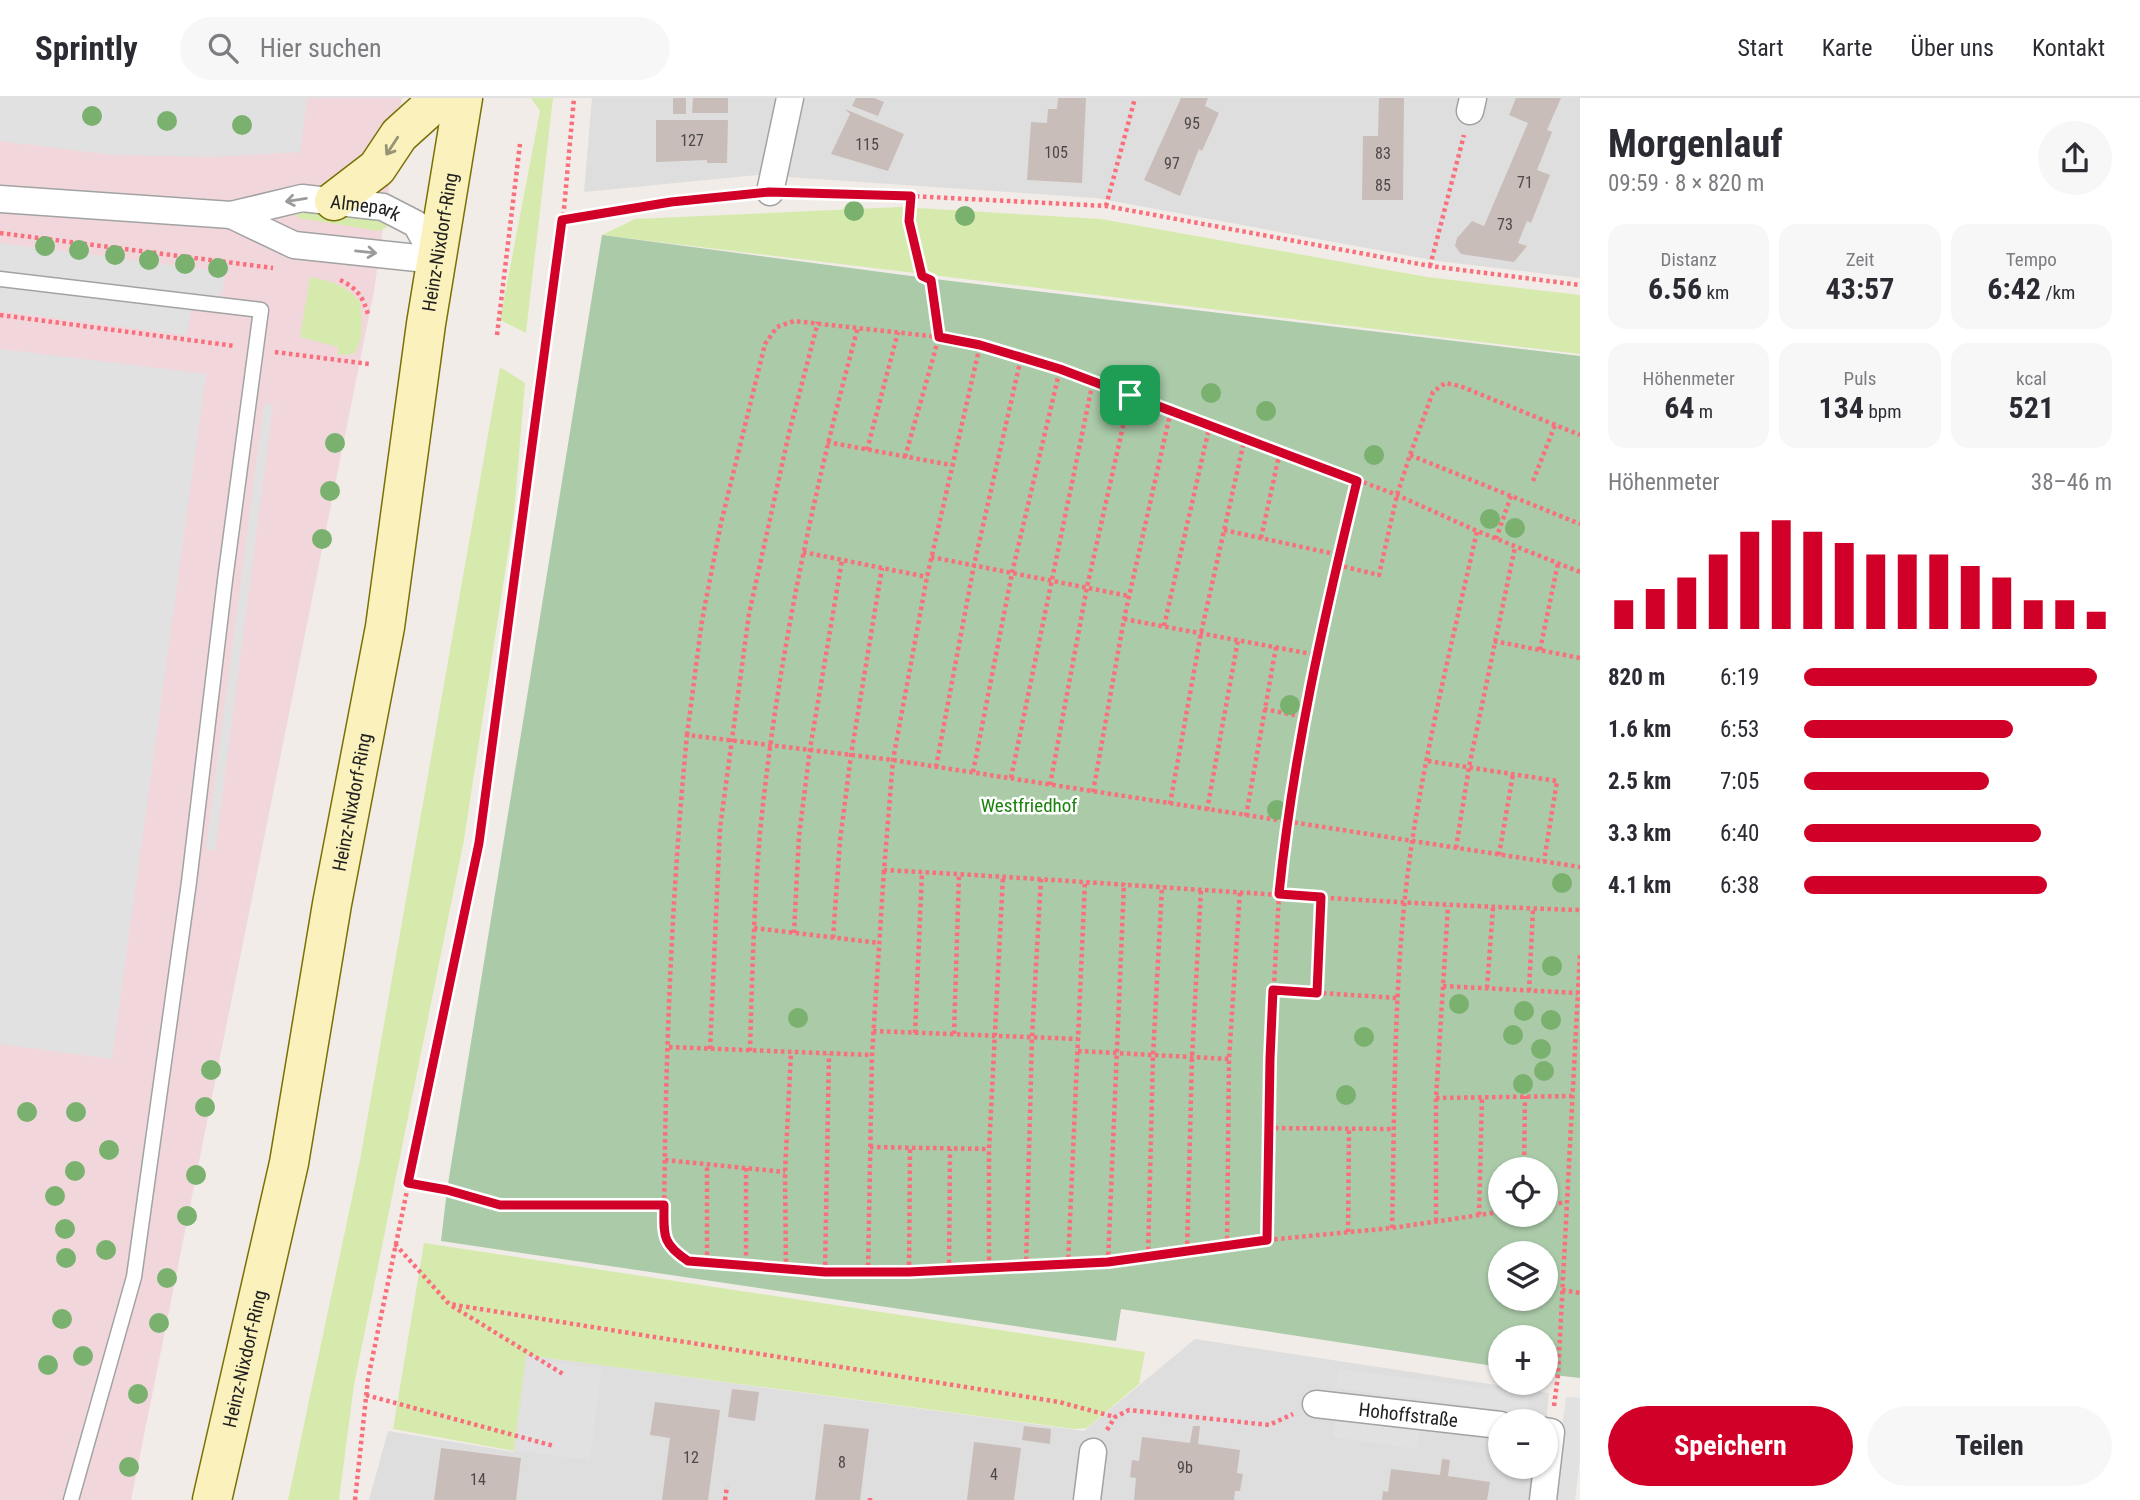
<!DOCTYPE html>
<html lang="de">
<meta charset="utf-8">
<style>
body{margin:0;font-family:"Roboto Condensed",sans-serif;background:#f7f7f7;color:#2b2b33;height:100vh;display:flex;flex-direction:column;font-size:26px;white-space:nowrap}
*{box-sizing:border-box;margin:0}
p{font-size:23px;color:#7c7c81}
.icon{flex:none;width:38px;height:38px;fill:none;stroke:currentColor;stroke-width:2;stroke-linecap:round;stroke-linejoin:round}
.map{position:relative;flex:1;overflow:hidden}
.side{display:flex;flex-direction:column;background:#fff;width:560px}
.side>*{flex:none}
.fabs{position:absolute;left:1488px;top:1059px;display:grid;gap:14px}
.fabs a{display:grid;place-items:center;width:70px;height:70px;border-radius:50%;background:#fff;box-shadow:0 2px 5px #0004;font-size:35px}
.pin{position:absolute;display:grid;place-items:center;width:60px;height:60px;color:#fff;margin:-30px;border-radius:14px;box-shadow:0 4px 10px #0006}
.round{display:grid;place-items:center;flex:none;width:74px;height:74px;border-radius:37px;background:#f7f7f7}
.head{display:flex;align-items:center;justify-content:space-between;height:119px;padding:0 28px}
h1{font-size:38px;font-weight:700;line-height:52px}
.metrics{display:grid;grid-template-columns:repeat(3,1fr);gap:10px;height:119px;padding:7px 28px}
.metrics div{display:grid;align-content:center;border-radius:18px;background:#f7f7f7;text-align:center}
.metrics b{font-size:30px;font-weight:700}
.metrics small{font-size:19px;font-weight:400}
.metrics p{font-size:19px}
.chart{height:196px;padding:14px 28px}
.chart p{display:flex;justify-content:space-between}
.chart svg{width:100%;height:126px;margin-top:7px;stroke:#d10028;stroke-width:6}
.primary-button{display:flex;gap:14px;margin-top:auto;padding:14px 28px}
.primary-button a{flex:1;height:80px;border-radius:42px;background:#d10028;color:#fff;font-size:28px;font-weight:700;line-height:80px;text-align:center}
.primary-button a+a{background:#f7f7f7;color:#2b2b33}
ul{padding:0 28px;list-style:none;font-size:23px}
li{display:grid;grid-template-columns:112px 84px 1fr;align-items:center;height:52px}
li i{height:18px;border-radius:9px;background:#d10028}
header{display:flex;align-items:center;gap:42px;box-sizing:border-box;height:98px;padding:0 35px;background:#fff;border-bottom:2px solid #e1e1e2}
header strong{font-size:33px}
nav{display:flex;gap:38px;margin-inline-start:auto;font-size:24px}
.search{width:490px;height:63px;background:#f7f7f7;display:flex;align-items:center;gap:18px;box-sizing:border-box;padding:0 24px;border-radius:38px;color:#7c7c81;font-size:26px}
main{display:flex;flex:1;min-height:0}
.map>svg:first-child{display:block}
</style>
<header>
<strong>Sprintly</strong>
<div class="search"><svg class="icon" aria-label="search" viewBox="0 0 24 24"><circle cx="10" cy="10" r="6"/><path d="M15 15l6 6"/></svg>Hier suchen</div>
<nav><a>Start</a><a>Karte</a><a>Über uns</a><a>Kontakt</a></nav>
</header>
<main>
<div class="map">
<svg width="1580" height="1402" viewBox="0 0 1580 1402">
<rect width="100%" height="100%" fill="#f1ece7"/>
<!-- residential -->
<path fill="#dfdede" d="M592 0H1580V180L1437 163 1096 100 757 77 584 94Z
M1195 1241 1549 1295 1545 1334V1323H1500V1368L1542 1369 1555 1402H369L388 1333 514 1354 526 1257 1084 1333Z"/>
<!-- commercial -->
<path fill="#f1d7db" d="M0 0H402L374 193 131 1402H0Z"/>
<!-- grass -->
<path fill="#d7eaae" d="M531 0H553L526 235 500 222 540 13Z
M900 109 1101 121 1427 179 1580 197V256L602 137 635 121Z
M299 114 373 118 387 125V129L379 133 298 120 296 117Z
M310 179C330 183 347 187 360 204 362 220 365 244 353 256L338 257V249L300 239Z
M500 269 525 285 514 416 464 742 354 1287 339 1402H288L360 1062Z
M424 1145 1145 1254 1139 1286 1087 1330 1074 1331 526 1257 514 1353 393 1331Z"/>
<!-- cemetery -->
<path fill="#aacaa8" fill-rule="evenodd" d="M602 137 926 180 1580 258V1280L1545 1276V1239H1500V1269L1121 1211 1116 1243 441 1143 447 1092ZM1500 1071H1545V1116H1500ZM1500 1155H1545V1200H1500Z"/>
<!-- parking -->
<path fill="#e1e1e1" d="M0 0H307L300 54 216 59 114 57 0 43Z
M0 145 225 174 222 196 191 212 187 237 0 213Z
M0 251 206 276 112 961 0 946Z
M264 306 273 307 215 753 206 751Z
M527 1261 602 1270 590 1362 515 1353Z
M1338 1271 1529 1296 1527 1315 1336 1290Z
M1566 1299 1580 1300V1360L1575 1402H1553Z
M1336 1319 1420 1331 1417 1351 1333 1339Z"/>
<!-- building -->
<path fill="#c9bdba" d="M673 0H686V16H673Z
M693 0H728V15H692Z
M856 0H874L884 4 878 18 852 8Z
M1058 0H1086L1082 85 1027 82 1031 24 1047 25 1048 11H1057Z
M1181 0H1208L1205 8 1219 15 1202 53 1199 51 1180 98 1144 82Z
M1379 0H1404L1403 102H1362L1363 38H1378Z
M1516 0H1561L1547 32 1552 34 1537 72 1550 77 1531 125 1527 123 1518 145 1527 148 1514 164 1461 156 1455 148 1457 140 1472 123 1484 128 1528 25 1509 17Z
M845 11 904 36 888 73 831 56 850 16Z
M656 22H728L727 65H707V62L656 64Z
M732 1291 759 1294 755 1323 728 1319Z
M655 1304 720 1312 708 1402H662L670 1340 650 1337Z
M824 1326 869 1331 860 1402H815Z
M1024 1328 1051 1331 1050 1346 1022 1342Z
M1193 1328H1200L1198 1346 1240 1352 1237 1375 1243 1376 1240 1393H1235L1234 1402H1134L1136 1380 1130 1379 1132 1362 1139 1363 1142 1339 1190 1345Z
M974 1344 1021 1350 1014 1402H967Z
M441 1350 521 1360 516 1402H434Z
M1442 1361 1450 1362 1448 1378 1490 1384 1487 1402H1382L1383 1393 1388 1394 1391 1371 1440 1377Z"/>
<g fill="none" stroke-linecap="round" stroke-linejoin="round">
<!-- service casing -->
<g stroke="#a2a2a2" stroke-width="17">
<path id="service" d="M0 181 261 212 225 482 189 784 134 1179 71 1402"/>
</g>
<!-- minor casing -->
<g stroke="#a2a2a2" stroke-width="29">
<g id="minor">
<path d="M1470 13 1473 0"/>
<path d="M770 94 790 0"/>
<path id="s1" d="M0 101 231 117 302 100 383 109 416 126 436 162"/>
<path d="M231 117 294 147 436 162"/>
<path id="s2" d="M1316 1306 1500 1327"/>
<path d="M1087 1402 1093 1354"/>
<path d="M1543 1402 1551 1334 1545 1333"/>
</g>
</g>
<!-- secondary casing -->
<g stroke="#7a7005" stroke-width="41">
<g id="secondary">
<path d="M334 103 377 70 399 37 440 0"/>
<path id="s3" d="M212 1402 289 1065 332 806 385 529 426 226 463 0"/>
</g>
</g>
<!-- path -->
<path stroke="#fa6f7c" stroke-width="4.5" stroke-dasharray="3.5 3.5" stroke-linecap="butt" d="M797 95 910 98 1106 108 1430 168 1580 187
M1106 108 1135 0
M563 122 671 104 743 97
M0 135 273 170
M1430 168 1464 37
M340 182C357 190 363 199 368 216
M0 217 235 248
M497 237 520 46
M275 254 369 266
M827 344 951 367
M867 352 898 234
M1410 357 1580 426
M905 359 939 239 931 182 922 178 910 123V98
M1533 383 1555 327
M1224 432 1339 457
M1261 440 1280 353
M1496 441 1511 398
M803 454 927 479
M931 459 1129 498
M1337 467 1379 477 1397 397 1410 357 1433 294 1445 285 1460 288 1580 337
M1580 474 1477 433 1397 397 1210 326 1060 271 980 247 927 479 893 662 884 772C1116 784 1348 805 1580 812
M1124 521 1317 557
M1164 528 1210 326
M1494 543 1580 560
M1540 552 1558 465
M1264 611 1305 619
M687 637 702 522 721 425 765 246 777 229 794 223 939 239 980 247
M1428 663 1557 683 1544 763
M936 669 974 467 1021 260
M973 674 1012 475 1060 271
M1011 680 1093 283
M1050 687 1087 489 1130 297
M1093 694 1124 521 1171 312
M1170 706 1201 535 1245 339
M1207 712 1238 542
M1246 718 1276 549
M1456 750 1469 669 1515 449
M1499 757 1513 676
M754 830 879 845
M794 835 799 738 810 651 842 462
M833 840 840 743 851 657 882 470
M1443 888 1578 895
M1487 890 1493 809
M1274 892 1398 900
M1529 893 1533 811
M1317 895 1321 799
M873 933 1078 941
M915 935 922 774
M954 936 959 776
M669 949 872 957
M710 951 720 730 749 516 789 335 818 224
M750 953C752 880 754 807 760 735 777 563 813 395 858 229
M1078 953 1229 961
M1436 1000 1572 998
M1268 1030 1394 1031
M870 1049 989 1051
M665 1062 785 1074
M746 1070V1168
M1524 1071 1525 998
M409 1085 447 1092 500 1107H664
M1545 1108 1566 1104
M1500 1114 1392 1130 1267 1142 1108 1164 1068 1167 868 1175 825 1174 688 1163 671 1152 664 1134C665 969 671 802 687 637L893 662 1580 769
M1479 1117 1482 999
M1436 1123V1000L1448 808
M1392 1130C1395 1002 1393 871 1412 744 1428 640 1454 536 1477 433
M1348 1134 1349 1031
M1267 1142 1270 961 1279 796 1286 725 1317 557 1357 382
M395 1146 449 1206 1059 1304 1115 1319
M1227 1148 1229 961 1240 793
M1187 1153 1192 960 1201 791
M1148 1159 1153 958 1162 788
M707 1164V1066
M1108 1164 1124 785
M1068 1167 1085 783
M989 1169V1051L1003 778
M1026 1169 1032 939 1041 780
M786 1171 785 1074 791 954
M949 1172 950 1051
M825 1174 829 956
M909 1174 910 1050
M868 1175 872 957 884 772
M1562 1192 1580 1195
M452 1208 563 1276
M366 1297 554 1348
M1554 1308 1558 1277 1580 855
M1107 1332 1115 1319 1129 1312 1269 1327 1293 1316
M355 1402 368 1281 479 745 563 122 574 0
M725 1402 727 1388
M870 1402V1400"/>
<!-- service -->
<use href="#service" stroke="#fff" stroke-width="14"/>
<!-- minor -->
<use href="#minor" stroke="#fff" stroke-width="26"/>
<!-- secondary -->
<use href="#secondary" stroke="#faf1bc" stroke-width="38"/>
</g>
<!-- trees -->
<g fill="#7ab16f">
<circle cx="92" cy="18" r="10"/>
<circle cx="167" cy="23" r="10"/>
<circle cx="242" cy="27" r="10"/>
<circle cx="854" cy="113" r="10"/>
<circle cx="965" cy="118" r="10"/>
<circle cx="45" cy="148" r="10"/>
<circle cx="79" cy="152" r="10"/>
<circle cx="115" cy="157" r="10"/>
<circle cx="149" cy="162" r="10"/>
<circle cx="185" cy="166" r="10"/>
<circle cx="218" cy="170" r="10"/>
<circle cx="1211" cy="295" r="10"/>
<circle cx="1266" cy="313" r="10"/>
<circle cx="335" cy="345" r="10"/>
<circle cx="1374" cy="357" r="10"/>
<circle cx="330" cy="393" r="10"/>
<circle cx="1490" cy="421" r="10"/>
<circle cx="1515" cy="430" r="10"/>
<circle cx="322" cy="441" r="10"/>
<circle cx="1290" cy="607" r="10"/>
<circle cx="1277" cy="712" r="10"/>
<circle cx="1562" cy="785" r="10"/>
<circle cx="1552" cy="868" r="10"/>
<circle cx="1459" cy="906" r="10"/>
<circle cx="1524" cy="913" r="10"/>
<circle cx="798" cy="920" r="10"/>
<circle cx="1551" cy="922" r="10"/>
<circle cx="1513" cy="937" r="10"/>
<circle cx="1364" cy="939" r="10"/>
<circle cx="1541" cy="951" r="10"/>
<circle cx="211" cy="972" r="10"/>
<circle cx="1544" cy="973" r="10"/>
<circle cx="1523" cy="986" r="10"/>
<circle cx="1346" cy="997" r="10"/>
<circle cx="205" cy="1009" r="10"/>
<circle cx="27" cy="1014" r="10"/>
<circle cx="76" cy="1014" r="10"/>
<circle cx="109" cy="1052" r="10"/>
<circle cx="75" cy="1073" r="10"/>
<circle cx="196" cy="1077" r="10"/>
<circle cx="55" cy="1098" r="10"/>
<circle cx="187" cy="1118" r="10"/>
<circle cx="65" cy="1131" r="10"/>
<circle cx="106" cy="1152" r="10"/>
<circle cx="66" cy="1160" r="10"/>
<circle cx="167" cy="1180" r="10"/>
<circle cx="62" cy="1221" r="10"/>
<circle cx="159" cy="1225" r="10"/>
<circle cx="83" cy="1258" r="10"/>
<circle cx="48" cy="1267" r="10"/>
<circle cx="138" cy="1296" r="10"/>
<circle cx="129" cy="1369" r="10"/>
</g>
<!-- one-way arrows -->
<defs><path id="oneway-shaft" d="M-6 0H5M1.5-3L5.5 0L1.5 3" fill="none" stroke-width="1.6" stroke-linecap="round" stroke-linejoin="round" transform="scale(1.75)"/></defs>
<use stroke="#989376" href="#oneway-shaft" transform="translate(392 48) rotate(123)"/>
<g stroke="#9b9b9b">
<use href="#oneway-shaft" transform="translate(296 102) rotate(171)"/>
<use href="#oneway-shaft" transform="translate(366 154) rotate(6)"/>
</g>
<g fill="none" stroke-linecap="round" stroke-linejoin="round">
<!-- route casing -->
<g stroke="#fff" stroke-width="14">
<path id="route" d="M769 94 911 98 909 123 922 178 931 182 939 239 980 247 1060 271 1357 383C1324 519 1293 656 1279 796L1321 799 1317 895 1273 892 1270 961 1267 1142 1108 1164 909 1174H825L688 1163C661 1145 664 1137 664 1107H500L447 1092 408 1085 479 745 562 122 671 104Z"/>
</g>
<!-- route -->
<use href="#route" stroke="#d10028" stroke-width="9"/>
</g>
<g text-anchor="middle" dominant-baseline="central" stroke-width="5" stroke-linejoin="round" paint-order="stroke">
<!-- number labels -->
<g font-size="16" fill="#4b4847">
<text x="1192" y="25">95</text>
<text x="692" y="42">127</text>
<text x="867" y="46">115</text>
<text x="1056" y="54">105</text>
<text x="1383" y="55">83</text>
<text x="1172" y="65">97</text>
<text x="1525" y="84">71</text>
<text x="1383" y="87">85</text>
<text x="1505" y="126">73</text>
<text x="691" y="1359">12</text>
<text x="842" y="1364">8</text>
<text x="1185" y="1369">9b</text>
<text x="994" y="1376">4</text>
<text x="478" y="1381">14</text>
</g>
<!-- street labels -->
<g font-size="19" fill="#212121" stroke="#fff">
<text stroke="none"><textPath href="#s1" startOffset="369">Almepark</textPath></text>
<text stroke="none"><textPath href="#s3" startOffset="1279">Heinz-Nixdorf-Ring</textPath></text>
<text stroke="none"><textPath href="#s3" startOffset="712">Heinz-Nixdorf-Ring</textPath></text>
<text stroke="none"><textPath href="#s3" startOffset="145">Heinz-Nixdorf-Ring</textPath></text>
<text stroke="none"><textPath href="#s2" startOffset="93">Hohoffstraße</textPath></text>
</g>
<!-- park labels -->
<g font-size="19" fill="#19810c" stroke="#fff">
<text x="1029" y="707">Westfriedhof</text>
</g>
</g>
</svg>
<div class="fabs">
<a><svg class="icon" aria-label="locate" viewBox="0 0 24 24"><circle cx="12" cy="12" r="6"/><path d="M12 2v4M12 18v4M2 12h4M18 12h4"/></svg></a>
<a><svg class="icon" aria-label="layers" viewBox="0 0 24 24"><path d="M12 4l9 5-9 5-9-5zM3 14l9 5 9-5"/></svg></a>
<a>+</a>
<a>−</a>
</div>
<div class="pin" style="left:1130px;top:297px;background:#1e9e55"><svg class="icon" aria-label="arrive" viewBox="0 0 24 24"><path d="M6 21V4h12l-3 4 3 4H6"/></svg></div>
</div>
<section class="side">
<div class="head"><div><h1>Morgenlauf</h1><p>09:59 · 8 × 820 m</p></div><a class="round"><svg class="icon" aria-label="share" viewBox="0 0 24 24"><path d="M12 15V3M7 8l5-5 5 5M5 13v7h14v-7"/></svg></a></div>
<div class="metrics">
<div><p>Distanz</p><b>6.56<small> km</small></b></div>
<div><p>Zeit</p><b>43:57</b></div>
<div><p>Tempo</p><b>6:42<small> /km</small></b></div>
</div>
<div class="metrics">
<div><p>Höhenmeter</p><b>64<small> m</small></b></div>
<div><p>Puls</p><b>134<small> bpm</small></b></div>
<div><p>kcal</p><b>521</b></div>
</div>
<div class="chart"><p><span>Höhenmeter</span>38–46 m</p>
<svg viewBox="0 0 160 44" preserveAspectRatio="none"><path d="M5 44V34M15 44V30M25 44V26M35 44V18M45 44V10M55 44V6M65 44V10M75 44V14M85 44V18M95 44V18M105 44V18M115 44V22M125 44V26M135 44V34M145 44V34M155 44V38"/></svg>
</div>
<ul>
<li><b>820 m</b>6:19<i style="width:95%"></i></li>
<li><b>1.6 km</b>6:53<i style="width:68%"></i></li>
<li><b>2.5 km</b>7:05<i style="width:60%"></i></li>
<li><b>3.3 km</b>6:40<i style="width:77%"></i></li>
<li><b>4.1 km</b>6:38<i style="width:79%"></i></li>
</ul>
<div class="primary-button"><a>Speichern</a><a>Teilen</a></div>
</section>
</main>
